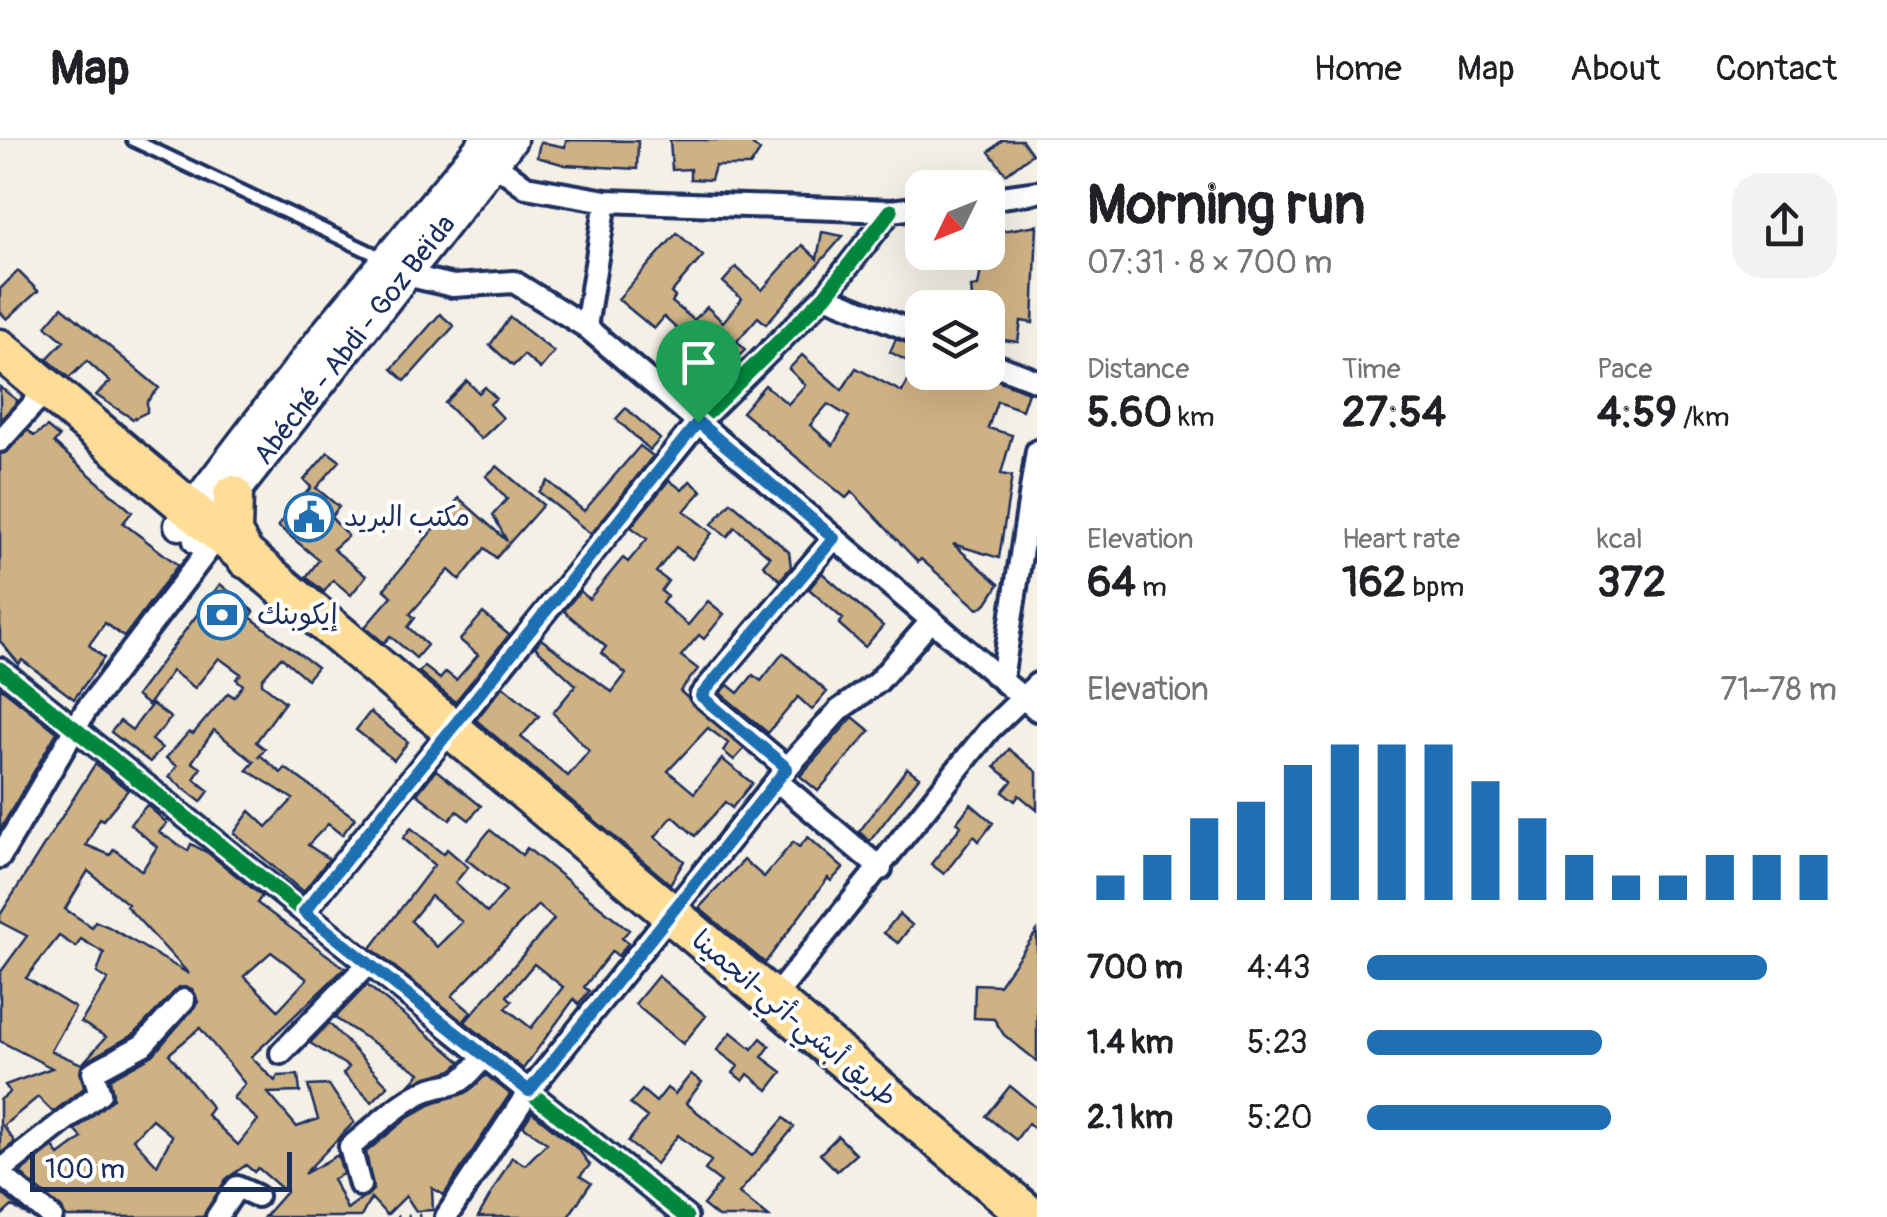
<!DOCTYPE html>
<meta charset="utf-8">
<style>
body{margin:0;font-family:Pangolin,"Playpen Sans Arabic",sans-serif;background:#f2f2f2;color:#202124;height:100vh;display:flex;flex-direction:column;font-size:38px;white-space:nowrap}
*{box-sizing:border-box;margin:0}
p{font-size:32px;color:#757577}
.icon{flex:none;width:55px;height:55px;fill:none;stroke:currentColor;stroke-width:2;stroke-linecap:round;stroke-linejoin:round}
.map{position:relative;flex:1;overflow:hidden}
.panel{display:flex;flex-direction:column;background:#fff;width:850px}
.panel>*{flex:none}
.needle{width:65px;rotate:227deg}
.controls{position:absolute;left:905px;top:30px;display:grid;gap:20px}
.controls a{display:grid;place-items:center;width:100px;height:100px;border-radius:20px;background:#fff;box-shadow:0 10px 40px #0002;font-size:50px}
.scale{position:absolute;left:30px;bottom:25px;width:262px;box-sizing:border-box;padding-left:10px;border:5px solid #1b2f5e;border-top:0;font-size:28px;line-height:35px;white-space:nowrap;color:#1b2f5e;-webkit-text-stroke:8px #fff;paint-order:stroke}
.pin{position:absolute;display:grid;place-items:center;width:85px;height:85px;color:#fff;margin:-102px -42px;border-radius:50% 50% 50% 0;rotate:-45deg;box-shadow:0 0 10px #0007}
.pin .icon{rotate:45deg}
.round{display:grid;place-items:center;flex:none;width:105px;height:105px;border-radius:30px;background:#f2f2f2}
.head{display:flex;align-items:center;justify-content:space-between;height:170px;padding:0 50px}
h1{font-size:55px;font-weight:700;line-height:75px}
.metrics{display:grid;grid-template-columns:repeat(3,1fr);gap:15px;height:170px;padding:10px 50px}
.metrics div{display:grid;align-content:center}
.metrics b{font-size:42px;font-weight:700}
.metrics small{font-size:28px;font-weight:400}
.metrics p{font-size:28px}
.chart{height:280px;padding:20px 50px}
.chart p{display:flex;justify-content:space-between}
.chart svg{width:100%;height:180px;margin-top:10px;stroke:#1f6fb2;stroke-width:6}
ul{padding:0 50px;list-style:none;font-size:32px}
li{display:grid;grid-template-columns:160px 120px 1fr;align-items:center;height:75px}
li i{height:25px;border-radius:12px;background:#1f6fb2}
header{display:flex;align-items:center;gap:60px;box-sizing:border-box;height:140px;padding:0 50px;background:#fff;border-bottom:2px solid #e0e0e0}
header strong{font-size:48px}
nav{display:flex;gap:55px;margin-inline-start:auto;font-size:35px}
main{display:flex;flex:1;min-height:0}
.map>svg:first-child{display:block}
</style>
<header>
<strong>Map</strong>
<nav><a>Home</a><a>Map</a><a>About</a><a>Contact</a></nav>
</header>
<main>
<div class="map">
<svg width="1037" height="1077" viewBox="0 0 1037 1077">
<rect width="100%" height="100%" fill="#f5f0e6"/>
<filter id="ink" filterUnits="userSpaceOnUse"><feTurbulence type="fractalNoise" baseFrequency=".01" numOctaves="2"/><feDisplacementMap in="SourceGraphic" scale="20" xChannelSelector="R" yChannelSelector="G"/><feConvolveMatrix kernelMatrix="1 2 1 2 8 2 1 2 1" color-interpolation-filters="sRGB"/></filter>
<g filter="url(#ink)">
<!-- building -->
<path fill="#cfb284" stroke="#1b2f5e" stroke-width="2.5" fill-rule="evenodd" d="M566 0 638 1 637 29 565 25 537 17 540 2 565 7Z
M670 0H747L760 11 750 26H715L711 40 690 39V29L672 30Z
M1002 0H1022L1032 14 1006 34 989 12Z
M1037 85 1033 183 1021 181 1018 202 988 198V168H973L971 147 978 146 983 119 998 122 996 92Z
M822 92 843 96 766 184 758 177 737 201 745 210 711 243 679 210 689 200 664 177 654 189 618 159 677 93 703 116 671 153 675 157 672 162 694 180 707 167 723 182 742 159 723 142 736 127 762 150 802 105 817 119Z
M18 131 38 151 7 179 0 172V149Z
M62 167 159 248 147 262V272L133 279 96 255 110 242 87 221 69 238 47 219 64 201 46 186Z
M440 174 454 186 405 241 392 229Z
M510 177 554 212 540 229 524 215 513 226 490 205Z
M896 199 922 209V229L890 212Z
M802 215 842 250 856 228 902 252 913 232H937L952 242 957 232H977L1028 252 1022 270 997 261 988 288 1012 295 1001 334 1012 336 999 418 953 404 999 444 987 463 978 469 921 419 918 422 852 352 846 358 742 272 765 245 788 264 805 245 789 229ZM828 264 849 277 833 305 810 285Z
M467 241 479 253 485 247 496 258 490 264 503 278 481 299 445 263Z
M0 247 18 261 0 280Z
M626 268 660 299 650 310 616 279Z
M47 287 59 297 54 303 132 372 123 383 178 425 124 497 105 483 89 505 104 518 74 559 22 520 19 524 0 501V314L28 290 34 296Z
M640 306 653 316 591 394 539 352 548 341 584 371Z
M328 312 340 321 316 348 339 367 331 377 348 396 333 409 366 436 351 455 333 440 324 452 306 437 319 420 278 386 311 347 304 340Z
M497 326 543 365 496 418 485 408 460 440 449 430 410 474 415 478 408 487 427 505 416 518 390 496 384 503 365 487 392 456 384 449 459 358 507 401 493 375 507 359 486 336Z
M669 340 682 350 690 341 702 351 684 371 712 393 692 419 676 407 656 432 668 441 661 451 667 456 662 463 688 485 708 461 724 474 704 499 699 495 681 516 698 529 680 551 744 609 734 620 723 611 728 603 708 588 668 631 694 653 722 619 752 643 732 668 725 662 695 696 673 676 655 697 684 721 670 744 476 580 503 546 539 576 521 597 568 636 589 611 553 573 576 545 535 507 541 499 612 552 626 534 601 513 606 507 564 471 580 451 589 459 623 418 628 422 647 399 631 387Z
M731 362 789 412 791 427 780 440 763 425 770 417 735 387 727 397 712 384Z
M822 433 883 486 865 507 839 484 843 479 809 449Z
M220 444 254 472 250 477 317 527 307 539 281 517 262 539V544L285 562 256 602 265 609 258 618 260 615 281 633 285 628 355 678 342 695 328 684 308 705 329 719 303 752 234 693 250 671 267 687 293 659 247 630 254 622 214 590 192 622 201 628 194 639 209 651 201 662 169 637 177 626 166 618 189 592 193 594 228 553 234 557 243 545 236 539 241 534 219 518 195 548 172 531 148 565 136 556Z
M483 473 509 495 455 562 419 532 424 526 440 539 446 532 456 540 478 515 460 500Z
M783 513 827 552 812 570 798 557 768 593 720 553 728 545 738 553 753 535 761 541Z
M0 547 57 592 0 690Z
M152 564 171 578 152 600 162 608 150 622 111 592 120 581 132 590Z
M370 572 408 602 394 620 356 590Z
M853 577 870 591 818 651 800 636Z
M1009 609 1037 632V670L1019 655 1015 661 1003 652 1012 641 995 627Z
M95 624 128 650 103 680 100 678 86 705 110 715 114 709 142 731 157 707 130 684 147 665 167 683 159 692 188 711 191 704 208 713 262 756 257 763 345 828 251 917 275 941 278 936 298 935 300 952 268 953 297 987 318 979 308 946 329 945 354 982 304 1034 338 1015 343 1034 333 1039 347 1069 373 1050 366 1012 409 977 435 962 466 953 486 935 510 954 444 1055 432 1048 433 1070 416 1071 406 1056 387 1075 371 1058 361 1077H264L286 1052 258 1028 254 1032 246 1025 226 1039 203 1077H67L20 1033 53 1007 59 1015 82 998 75 990 113 958 110 939 153 915 198 862 192 849 179 847 134 894 83 923 106 897 81 882 108 840 97 833 104 813 81 799 76 807 59 796 26 838 75 868 51 911 82 924 84 948 53 972 38 957 3 986 15 1002 0 1014V960L10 952 5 945 52 928 0 901V833L27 796 0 782V775ZM88 731 128 764 126 766 189 834 109 787 95 781 92 787 65 769ZM271 812 307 839 278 870 244 836ZM200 888 245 944 233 958 258 980 238 1005 207 975 212 968 169 914ZM152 979 172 996 157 1025 133 999Z
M907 628 919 637 870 701 859 692Z
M436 630 481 666 469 680 457 671 450 680 417 654Z
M971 664 993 683 979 701 974 696 944 734 931 724 961 686 957 682Z
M411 688 443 714 447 709 468 727 455 743 487 773 506 751 466 719 490 690 522 715 527 708 629 790 622 798 628 803 618 816 612 811 584 847 589 851 579 864 574 859 523 929 465 882 554 779 538 765 452 856 471 872 463 882 371 808 434 725 403 698ZM431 756 462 782 437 807 411 781ZM534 824 563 847 531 888 506 868 512 861 507 856Z
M808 697 843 728 831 741 828 738 765 823 699 768 744 720 764 737 793 702 799 707Z
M899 774 912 785 898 803 884 793Z
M1037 791V921L1004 895 994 879 974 878 975 844 999 845Z
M658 836 706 876 683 904 635 864Z
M367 845 447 910 461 922 452 930 411 943 420 933 335 878Z
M329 883 388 946 372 962 343 934 349 927 310 903Z
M731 892 752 909 761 898 770 906 762 917 782 932 768 950 748 934 743 941 733 933 738 926 717 910Z
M691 934 702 942 686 963 752 1016 784 978 794 987 739 1053 769 1077H718L703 1065 721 1042 705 1030 711 1021 678 995 656 1024 628 1002 647 977 630 964 642 950 656 962 667 948 675 954Z
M1010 946 1037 968V991L1028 983 1016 1000 986 976Z
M532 972 579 1010 590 1025 580 1036 591 1043 568 1077H478L512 1017 525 1025 547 1003 523 986Z
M838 996 856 1014 837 1031 820 1014Z
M0 1052 30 1077 12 1066 0 1077Z"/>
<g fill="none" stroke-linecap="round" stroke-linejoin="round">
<!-- lane casing -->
<g stroke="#1b2f5e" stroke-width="18">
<path id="lane" d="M133 0 385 119"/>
</g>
<!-- street casing -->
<g stroke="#1b2f5e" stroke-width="28">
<path id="street" d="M483 15 526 47 606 61 891 71 922 67
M988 59 1037 52
M398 128 406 135 453 146 514 142 586 187 1037 570
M825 156 922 195
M586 187 606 61
M988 222 1037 241
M0 301 47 249
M0 529 686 1077
M1002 539 1037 311
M787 628 701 555 834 398
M777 641 881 729
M0 717 86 570 208 410
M304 772 698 282 825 156 891 71
M769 864 989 590 1037 544
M281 913 367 825
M0 1031 100 953 93 932 143 905 184 860
M0 1034 52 1077
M360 1045 350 1007C372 990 394 967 419 954 453 937 453 957 483 917
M217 1077 237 1047 257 1056
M446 1077 529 951 787 628 839 570 878 542 931 481"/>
</g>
<!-- secondary casing -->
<g stroke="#1b2f5e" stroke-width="35">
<path id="secondary" d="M179 385 327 191 486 0
M198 400 512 0"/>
</g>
<!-- highway casing -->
<g stroke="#1b2f5e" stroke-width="45">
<path id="highway" d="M0 209 1031 1077
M233 355 232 394 247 419"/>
</g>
<!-- path -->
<path stroke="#1b2f5e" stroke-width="4" stroke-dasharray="2.5 8" stroke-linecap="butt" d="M397 1077 428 1075"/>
<!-- lane -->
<use href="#lane" stroke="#fff" stroke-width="10"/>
<!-- street -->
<use href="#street" stroke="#fff" stroke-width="20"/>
<!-- secondary -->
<use href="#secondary" stroke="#fff" stroke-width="28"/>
<!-- highway -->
<use href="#highway" stroke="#fedd96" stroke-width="38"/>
<!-- cycleway casing -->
<g stroke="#fff" stroke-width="21">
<path id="cycleway" d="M0 529 686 1077
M304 772 698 282 825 156 891 71"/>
</g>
<!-- cycleway -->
<use href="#cycleway" stroke="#00873e" stroke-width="15"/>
</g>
</g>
<g fill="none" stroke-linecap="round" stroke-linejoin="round" filter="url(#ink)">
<!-- route casing -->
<g stroke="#fff" stroke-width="20">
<path id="route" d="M698 282 834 398 701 556 787 628 529 951 304 772Z"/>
</g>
<!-- route -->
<use href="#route" stroke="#1f6fb2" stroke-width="12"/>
</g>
<!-- icons -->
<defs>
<g id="civic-ring" transform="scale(2.5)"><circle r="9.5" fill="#fff" stroke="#1f6fb2" stroke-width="1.5"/><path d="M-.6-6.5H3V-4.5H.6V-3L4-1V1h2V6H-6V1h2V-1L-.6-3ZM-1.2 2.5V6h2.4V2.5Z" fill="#1f6fb2"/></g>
<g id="bank-ring" transform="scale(2.5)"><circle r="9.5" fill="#fff" stroke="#1f6fb2" stroke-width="1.5"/><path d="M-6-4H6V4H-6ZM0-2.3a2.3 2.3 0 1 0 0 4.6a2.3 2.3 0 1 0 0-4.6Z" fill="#1f6fb2"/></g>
</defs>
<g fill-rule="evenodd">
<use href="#civic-ring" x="309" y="377"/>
<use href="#bank-ring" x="222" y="475"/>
</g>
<g text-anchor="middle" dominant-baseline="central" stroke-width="8" stroke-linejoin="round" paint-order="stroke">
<!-- street labels -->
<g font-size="28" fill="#1b2f5e" stroke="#fff">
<text transform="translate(355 200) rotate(-52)">Abéché - Abdi - Goz Beïda</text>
<text transform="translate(794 879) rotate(40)">طريق أبشي-أتي-انجمينا</text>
</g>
<!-- poi labels -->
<g font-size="28" fill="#1b2f5e" stroke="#fff" text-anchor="start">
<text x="344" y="377">مكتب البريد</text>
<text x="257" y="475">إيكوبنك</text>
</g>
</g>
</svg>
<div class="controls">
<a><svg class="needle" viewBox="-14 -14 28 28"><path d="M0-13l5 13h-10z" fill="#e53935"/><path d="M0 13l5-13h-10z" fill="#757577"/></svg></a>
<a><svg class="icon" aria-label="layers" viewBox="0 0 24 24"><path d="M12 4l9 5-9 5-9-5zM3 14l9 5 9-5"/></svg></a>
</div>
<div class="scale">100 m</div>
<div class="pin" style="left:698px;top:282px;background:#1e9e55"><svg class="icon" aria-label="arrive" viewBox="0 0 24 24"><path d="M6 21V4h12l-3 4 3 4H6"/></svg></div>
</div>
<section class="panel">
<div class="head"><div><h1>Morning run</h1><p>07:31 · 8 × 700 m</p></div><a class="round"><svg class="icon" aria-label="share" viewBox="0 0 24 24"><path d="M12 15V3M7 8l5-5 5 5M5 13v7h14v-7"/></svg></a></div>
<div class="metrics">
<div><p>Distance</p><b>5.60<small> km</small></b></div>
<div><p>Time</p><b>27:54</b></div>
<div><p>Pace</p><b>4:59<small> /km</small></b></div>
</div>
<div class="metrics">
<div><p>Elevation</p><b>64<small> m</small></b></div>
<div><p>Heart rate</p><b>162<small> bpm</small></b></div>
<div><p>kcal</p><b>372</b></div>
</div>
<div class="chart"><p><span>Elevation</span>71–78 m</p>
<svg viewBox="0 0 160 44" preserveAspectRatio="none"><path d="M5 44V38M15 44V33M25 44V24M35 44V20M45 44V11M55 44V6M65 44V6M75 44V6M85 44V15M95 44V24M105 44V33M115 44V38M125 44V38M135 44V33M145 44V33M155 44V33"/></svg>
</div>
<ul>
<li><b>700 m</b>4:43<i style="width:85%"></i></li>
<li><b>1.4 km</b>5:23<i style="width:50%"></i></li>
<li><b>2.1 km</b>5:20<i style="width:52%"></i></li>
</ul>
</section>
</main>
